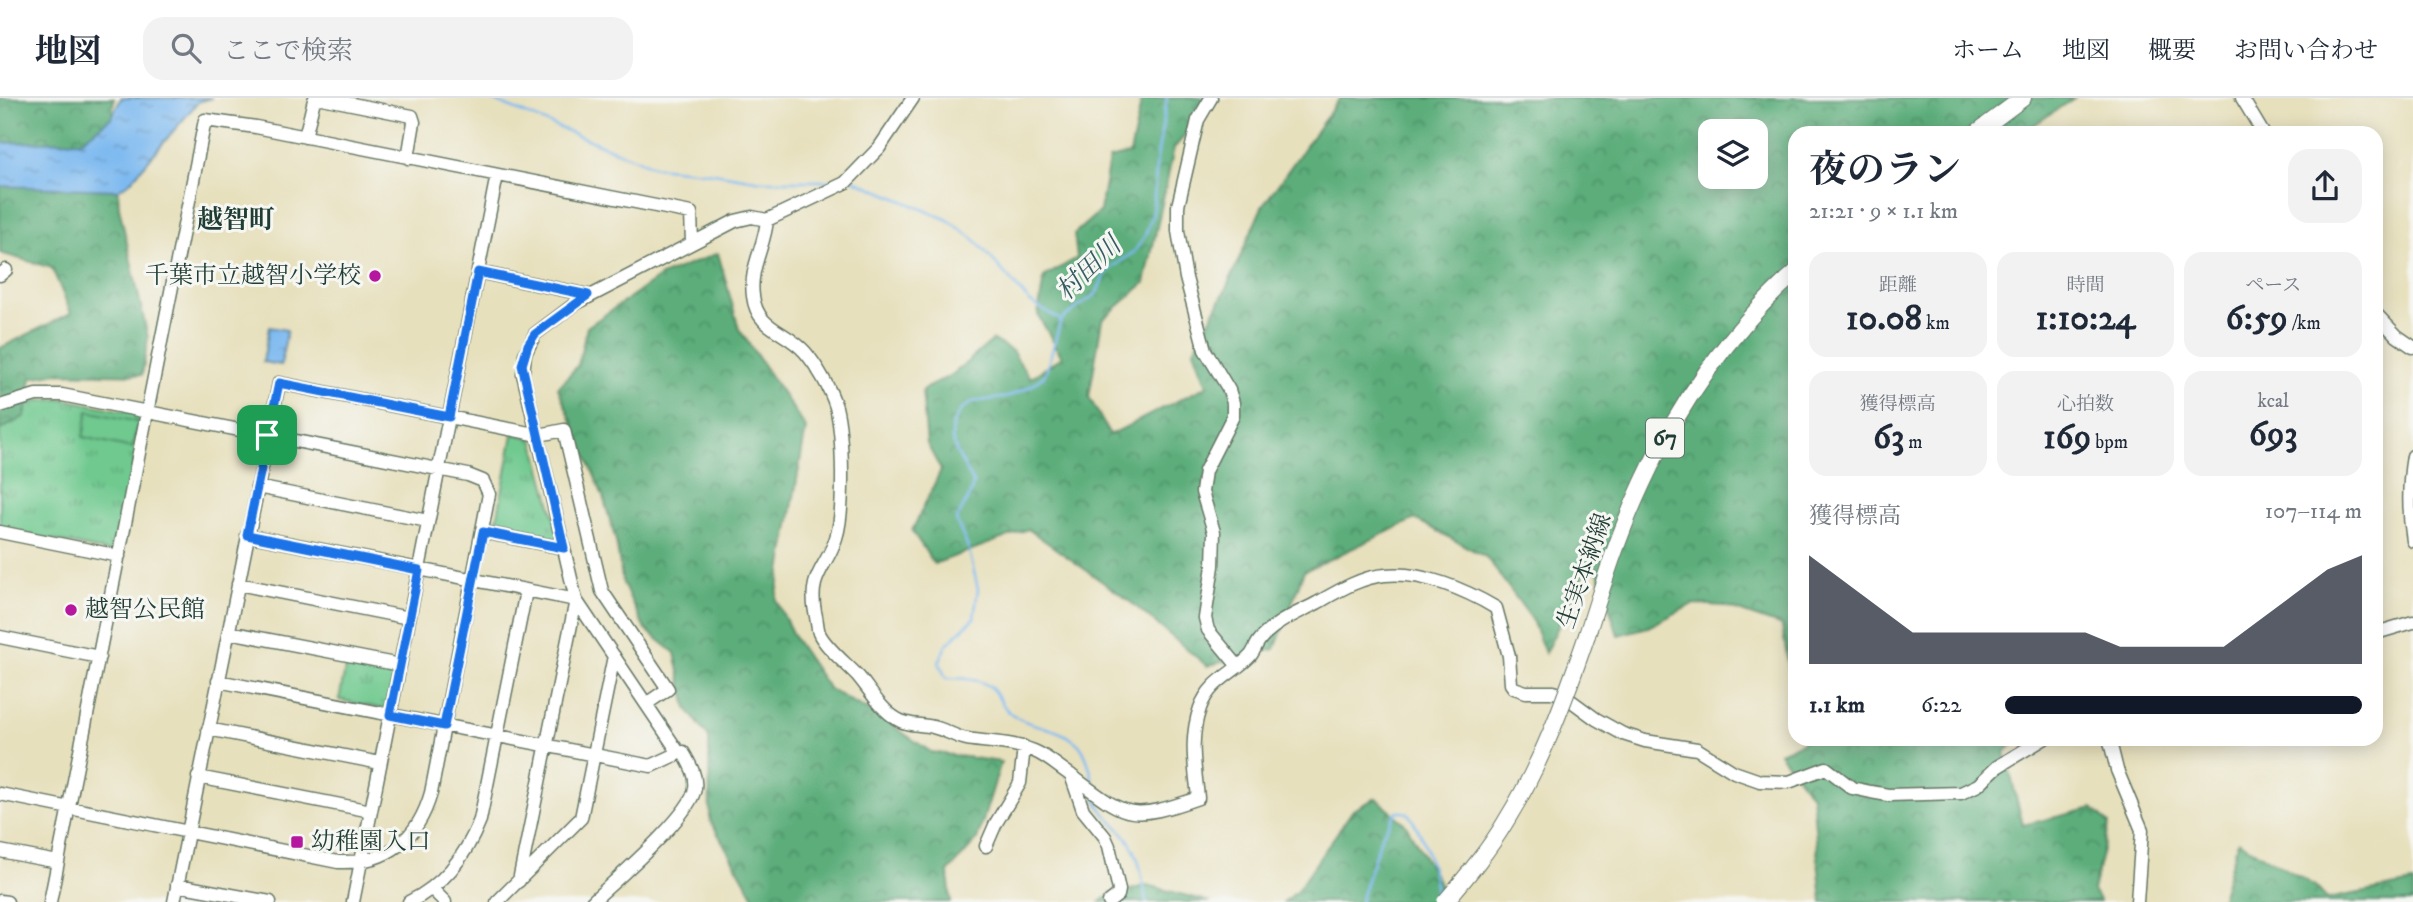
<!DOCTYPE html>
<html lang="ja">
<meta charset="utf-8">
<style>
body{margin:0;font-family:"IM FELL DW Pica","Noto Serif JP",serif;background:#f2f2f3;color:#1f2937;height:100vh;display:flex;flex-direction:column;font-size:26px;white-space:nowrap}
*{box-sizing:border-box;margin:0}
p{font-size:23px;color:#747a83}
.icon{flex:none;width:38px;height:38px;fill:none;stroke:currentColor;stroke-width:2;stroke-linecap:round;stroke-linejoin:round}
.map{position:relative;flex:1;overflow:hidden}
.sheet{position:absolute;left:1788px;top:28px;width:595px;height:620px;display:flex;flex-direction:column;background:#fff;border-radius:21px;box-shadow:0 4px 18px #0003}
.sheet>*{flex:none}
.buttons{position:absolute;left:1698px;top:21px;display:grid;gap:14px}
.buttons a{display:grid;place-items:center;width:70px;height:70px;border-radius:14px;background:#fff;box-shadow:0 4px 18px #0003;font-size:35px}
.pin{position:absolute;display:grid;place-items:center;width:60px;height:60px;color:#fff;margin:-30px;border-radius:14px;box-shadow:0 4px 10px #0006}
.round{display:grid;place-items:center;flex:none;width:74px;height:74px;border-radius:21px;background:#f2f2f3}
.headline{display:flex;align-items:center;justify-content:space-between;height:119px;padding:0 21px}
h1{font-size:38px;font-weight:700;line-height:52px}
.figures{display:grid;grid-template-columns:repeat(3,1fr);gap:10px;height:119px;padding:7px 21px}
.figures div{display:grid;align-content:center;border-radius:18px;background:#f2f2f3;text-align:center}
.figures b{font-size:35px;font-weight:700}
.figures small{font-size:19px;font-weight:400}
.figures p{font-size:19px}
.chart{height:196px;padding:14px 21px}
.chart p{display:flex;justify-content:space-between}
.chart svg{width:100%;height:126px;margin-top:7px;fill:#111827;opacity:.7}
ul{padding:0 21px;list-style:none;font-size:23px}
li{display:grid;grid-template-columns:112px 84px 1fr;align-items:center;height:52px}
li i{height:18px;border-radius:9px;background:#111827}
header{display:flex;align-items:center;gap:42px;box-sizing:border-box;height:98px;padding:0 35px;background:#fff;border-bottom:2px solid #e0e1e3}
header strong{font-size:33px}
nav{display:flex;gap:38px;margin-inline-start:auto;font-size:24px}
.search{width:490px;height:63px;background:#f2f2f3;display:flex;align-items:center;gap:18px;box-sizing:border-box;padding:0 24px;border-radius:21px;color:#747a83;font-size:26px}
.map>svg:first-child{display:block}
</style>
<header>
<strong>地図</strong>
<div class="search"><svg class="icon" aria-label="search" viewBox="0 0 24 24"><circle cx="10" cy="10" r="6"/><path d="M15 15l6 6"/></svg>ここで検索</div>
<nav><a>ホーム</a><a>地図</a><a>概要</a><a>お問い合わせ</a></nav>
</header>
<div class="map">
<svg width="2413" height="804" viewBox="0 0 2413 804">
<defs>
<pattern id="grass-tufts" width="24" height="20" patternUnits="userSpaceOnUse" patternTransform="scale(1.75)"><rect width="24" height="20" fill="#70c98f"/><path d="M3 7l-1-3M5 7V3M7 7l1-3M15 17l-1-3M17 17v-4M19 17l1-3" fill="none" stroke="#5ba476"/></pattern>
<pattern id="forest-crowns" width="20" height="18" patternUnits="userSpaceOnUse" patternTransform="scale(1.75)"><rect width="20" height="18" fill="#5cad7a"/><path d="M2 6a3 3 0 1 1 6 0M12 15a3 3 0 1 1 6 0" fill="none" stroke="#4b8e65"/></pattern>
<pattern id="water-ripples" width="26" height="14" patternUnits="userSpaceOnUse" patternTransform="scale(1.75)"><rect width="26" height="14" fill="#7db9f0"/><path d="M2 4q2-2 4 0t4 0M15 11q2-2 4 0t4 0" fill="none" stroke="#6698c3"/></pattern>
</defs>
<rect width="100%" height="100%" fill="#f6f6f2"/>
<filter id="ink" filterUnits="userSpaceOnUse"><feTurbulence type="fractalNoise" baseFrequency=".0143" numOctaves="2"/><feDisplacementMap in="SourceGraphic" scale="14" xChannelSelector="R" yChannelSelector="G"/><feConvolveMatrix kernelMatrix="1 2 1 2 8 2 1 2 1" color-interpolation-filters="sRGB"/></filter>
<filter id="wash" filterUnits="userSpaceOnUse"><feTurbulence type="fractalNoise" baseFrequency=".00686" numOctaves="4" result="noise"/><feDisplacementMap in="SourceGraphic" scale="28" xChannelSelector="R" yChannelSelector="G"/><feGaussianBlur stdDeviation="1.57" result="paint"/><feColorMatrix in="noise" values="0 0 0 0 0 0 0 0 0 0 0 0 0 0 0 0 0 1.4 0 .05"/><feComposite in="paint" operator="in"/></filter>
<g filter="url(#wash)">
<rect width="100%" height="100%" fill="#e7e0bd"/>
<!-- grass -->
<path fill="url(#grass-tufts)" stroke="#488362" stroke-width="2" d="M63 301 144 317 115 455 0 431V314L36 303Z
M513 336 533 340 560 441 555 444 495 433Z
M347 561 396 572 389 612 339 602Z"/>
<!-- forest -->
<path fill="url(#forest-crowns)" stroke="#3e7557" stroke-width="2" fill-rule="evenodd" d="M0 0H114L112 19 81 43 0 45Z
M1142 0H1218L1174 50 1145 185 1102 222 1089 299 1110 337 1207 288 1194 252 1225 193 1262 109 1340 0H2074L2022 35H1796L1795 584 1789 571 1782 528 1724 508 1693 506 1648 529 1618 537 1593 458 1545 555 1531 520 1486 459 1415 421 1304 473 1275 551 1207 568 1128 502 1028 431 934 466 912 433 941 372 927 346 922 292 952 277 993 242 1012 253 1030 280 1062 259 1038 217 1044 179 1077 160 1074 136 1100 113 1109 61 1130 56ZM1710 33H1755V79H1710Z
M0 88 118 92 119 109 148 240 142 277 57 275 31 280 25 318 0 332V250L71 215 52 170 0 155Z
M718 155 739 231 806 330 776 502 795 541 829 591 880 619 931 654 1001 664 977 742 948 774 951 804H757L710 722 709 640 687 610 675 555 645 531 623 486 616 443 603 398 558 290 578 267 587 229 661 178Z
M1806 641H2018L2005 654 2023 727 2093 710 2109 726 2093 793 2100 804H1822L1812 698 1779 655 1800 646Z
M1376 700 1406 727 1450 804H1284L1296 794 1353 712Z
M2238 743 2315 788 2327 801 2413 785V804H2220Z
M1147 787 1210 804H1100L1105 800Z"/>
<!-- pitch -->
<path fill="#70c98f" stroke="#488362" stroke-width="2" d="M88 313 138 324 132 350 83 339Z"/>
<!-- water -->
<path fill="url(#water-ripples)" stroke="#4e7b92" stroke-width="2" d="M121 0H212L198 4 130 84 118 92 0 88V45L81 43 112 19Z
M269 229 287 232 281 267 263 264Z"/>
<g fill="none" stroke-linecap="round" stroke-linejoin="round">
<!-- stream -->
<path stroke="#7db9f0" stroke-width="2.5" d="M487 0 655 69 714 75 762 83H836
M854 82 948 122 975 142 1030 204 1061 222
M1094 690C1093 679 1086 652 1077 645 1057 627 1028 630 1009 614 1001 607 997 594 989 588 976 580 960 580 946 580L939 565 946 547 974 520 978 491 969 452 956 422 971 395 973 384 957 355 952 341 953 326 960 313 972 304 1008 299 1033 287 1045 277 1061 222 1096 196 1106 174 1134 154 1145 138 1153 115 1157 60 1167 0
M1096 700C1101 716 1117 727 1127 740 1140 757 1143 783 1146 804
M1360 804 1381 739 1397 713 1408 715C1427 742 1434 772 1437 804"/>
</g>
</g>
<g filter="url(#ink)">
<g fill="none" stroke-linecap="round" stroke-linejoin="round">
<!-- minor casing -->
<g stroke="#657664" stroke-width="15">
<path id="minor" d="M322 0 412 18 414 24 408 60
M1211 0 1198 22 1178 108V133L1186 180 1205 252 1229 292 1233 305V318L1205 373 1202 394 1214 434 1213 468 1205 520 1208 532 1237 567
M2242 0 2263 35
M305 39 314 2 320 0
M767 122C765 148 749 170 753 198 757 232 786 232 805 254 817 268 830 290 836 309 843 337 845 413 836 440 826 471 808 477 815 514 817 521 817 529 819 535 825 549 848 567 858 578 870 592 881 612 897 621 907 628 921 626 933 629 944 631 955 639 967 641 991 645 1012 644 1034 653 1046 658 1055 666 1065 673 1126 717 1124 726 1198 700 1195 668 1189 642 1200 610 1210 582 1235 575 1251 557 1254 553 1256 547 1259 543 1272 525 1298 515 1317 505 1338 493 1361 479 1385 477 1422 473 1466 492 1496 510L1509 558 1511 586 1514 590 1526 594H1554L1566 599 1596 621 1623 636 1645 643 1697 651 1734 674 1760 683 1789 684 1826 670 1852 690 1871 694 1888 697 1961 695 1978 687 1997 669 2045 640
M478 174 588 197
M0 177 6 172
M2376 216 2397 238 2413 249
M0 308 36 297H62L468 377 483 383 489 396 431 695C418 741 387 766 338 764L0 696
M2413 358C2408 387 2408 414 2413 443
M257 389 428 423
M0 434 119 458
M483 434 564 450
M247 437 576 502 519 783
M238 486 409 520
M229 534 400 567
M2376 535 2413 524
M0 539 99 559
M218 583 651 668 679 655 576 502 523 276 525 256 535 236 575 206 735 123 752 119 767 122 845 85 879 50 913 0
M208 631 380 665
M2109 640 2117 672 2142 732 2137 804
M1071 677 1083 712 1105 739 1109 748 1119 792 1118 797 1109 804
M198 679 371 713
M986 748 996 725 1020 685 1024 649
M0 753 58 764
M177 787 270 804
M432 791 445 804
M0 803 7 804
M50 804 205 22 256 29 691 115 692 145
M174 804 279 285 539 337 564 332 602 493 668 591 646 606
M353 804 497 77
M409 804C444 787 466 758 480 722L526 493
M497 804 581 720 614 558
M592 804C613 784 692 717 695 690 697 677 689 665 683 654L679 655"/>
</g>
<!-- major casing -->
<g stroke="#657664" stroke-width="18">
<path id="major" d="M1976 35 2023 0
M1587 537C1603 486 1619 435 1642 386 1677 308 1731 231 1796 174"/>
</g>
<!-- minor -->
<use href="#minor" stroke="#fff" stroke-width="12"/>
<!-- major -->
<use href="#major" stroke="#fff" stroke-width="16"/>
<!-- major-bridge casing -->
<g stroke="#657664" stroke-width="18" stroke-linecap="butt">
<path id="major-bridge" d="M1445 804C1467 778 1489 752 1506 723 1542 665 1565 601 1587 537"/>
</g>
<!-- major-bridge -->
<use href="#major-bridge" stroke="#fff" stroke-width="16"/>
</g>
</g>
<g fill="none" stroke-linecap="round" stroke-linejoin="round" filter="url(#ink)">
<!-- route casing -->
<g stroke="#fff" stroke-width="14">
<path id="route" d="M478 174 588 197 535 236 528 247 522 267 564 450 483 434 444 628 390 617 419 472 247 437 279 285 449 319Z"/>
</g>
<!-- route -->
<use href="#route" stroke="#1a73e8" stroke-width="9"/>
</g>
<!-- markers -->
<g fill="#b5179e" stroke="#f6f6f2" stroke-width="2.5">
<circle cx="375" cy="178" r="7"/>
<circle cx="71" cy="512" r="7"/>
<rect x="290" y="737" width="14" height="14" rx="3.5"/>
</g>
<g text-anchor="middle" dominant-baseline="central" stroke-width="6" stroke-linejoin="round" paint-order="stroke">
<!-- shield labels -->
<rect fill="#f6f6f2" stroke="#60746d" stroke-width="2" x="1646" y="320.5" width="38" height="39" rx="5"/>
<g font-size="23" font-weight="bold" fill="#1f3d34">
<text x="1665" y="340">67</text>
</g>
<!-- poi labels -->
<g font-size="24" fill="#1f3d34" stroke="#f6f6f2" text-anchor="start">
<text x="361" y="178" text-anchor="end">千葉市立越智小学校</text>
<text x="85" y="512">越智公民館</text>
<text x="311" y="744">幼稚園入口</text>
</g>
<!-- street labels -->
<g font-size="24" fill="#1f3d34" stroke="#f6f6f2">
<text transform="translate(1585 473) rotate(-71)">生実本納線</text>
</g>
<!-- neighbourhood labels -->
<g font-size="26" font-weight="bold" fill="#1f3d34" stroke="#f6f6f2">
<text x="236" y="122">越智町</text>
</g>
<!-- water labels -->
<g font-size="26" font-style="italic" fill="#365c63" stroke="#f6f6f2">
<text transform="translate(1089 171) rotate(-44)">村田川</text>
</g>
</g>
</svg>
<div class="buttons">
<a><svg class="icon" aria-label="layers" viewBox="0 0 24 24"><path d="M12 4l9 5-9 5-9-5zM3 14l9 5 9-5"/></svg></a>
</div>
<div class="pin" style="left:267px;top:337px;background:#1e9e55"><svg class="icon" aria-label="arrive" viewBox="0 0 24 24"><path d="M6 21V4h12l-3 4 3 4H6"/></svg></div>
<section class="sheet">
<div class="headline"><div><h1>夜のラン</h1><p>21:21 · 9 × 1.1 km</p></div><a class="round"><svg class="icon" aria-label="share" viewBox="0 0 24 24"><path d="M12 15V3M7 8l5-5 5 5M5 13v7h14v-7"/></svg></a></div>
<div class="figures">
<div><p>距離</p><b>10.08<small> km</small></b></div>
<div><p>時間</p><b>1:10:24</b></div>
<div><p>ペース</p><b>6:59<small> /km</small></b></div>
</div>
<div class="figures">
<div><p>獲得標高</p><b>63<small> m</small></b></div>
<div><p>心拍数</p><b>169<small> bpm</small></b></div>
<div><p>kcal</p><b>693</b></div>
</div>
<div class="chart"><p><span>獲得標高</span>107–114 m</p>
<svg viewBox="0 0 160 44" preserveAspectRatio="none"><path d="M0 44V6L10 15L20 24L30 33L40 33L50 33L60 33L70 33L80 33L90 38L100 38L110 38L120 38L130 29L140 20L150 11L160 6V44z"/></svg>
</div>
<ul>
<li><b>1.1 km</b>6:22<i style="width:100%"></i></li>
</ul>
</section>
</div>
